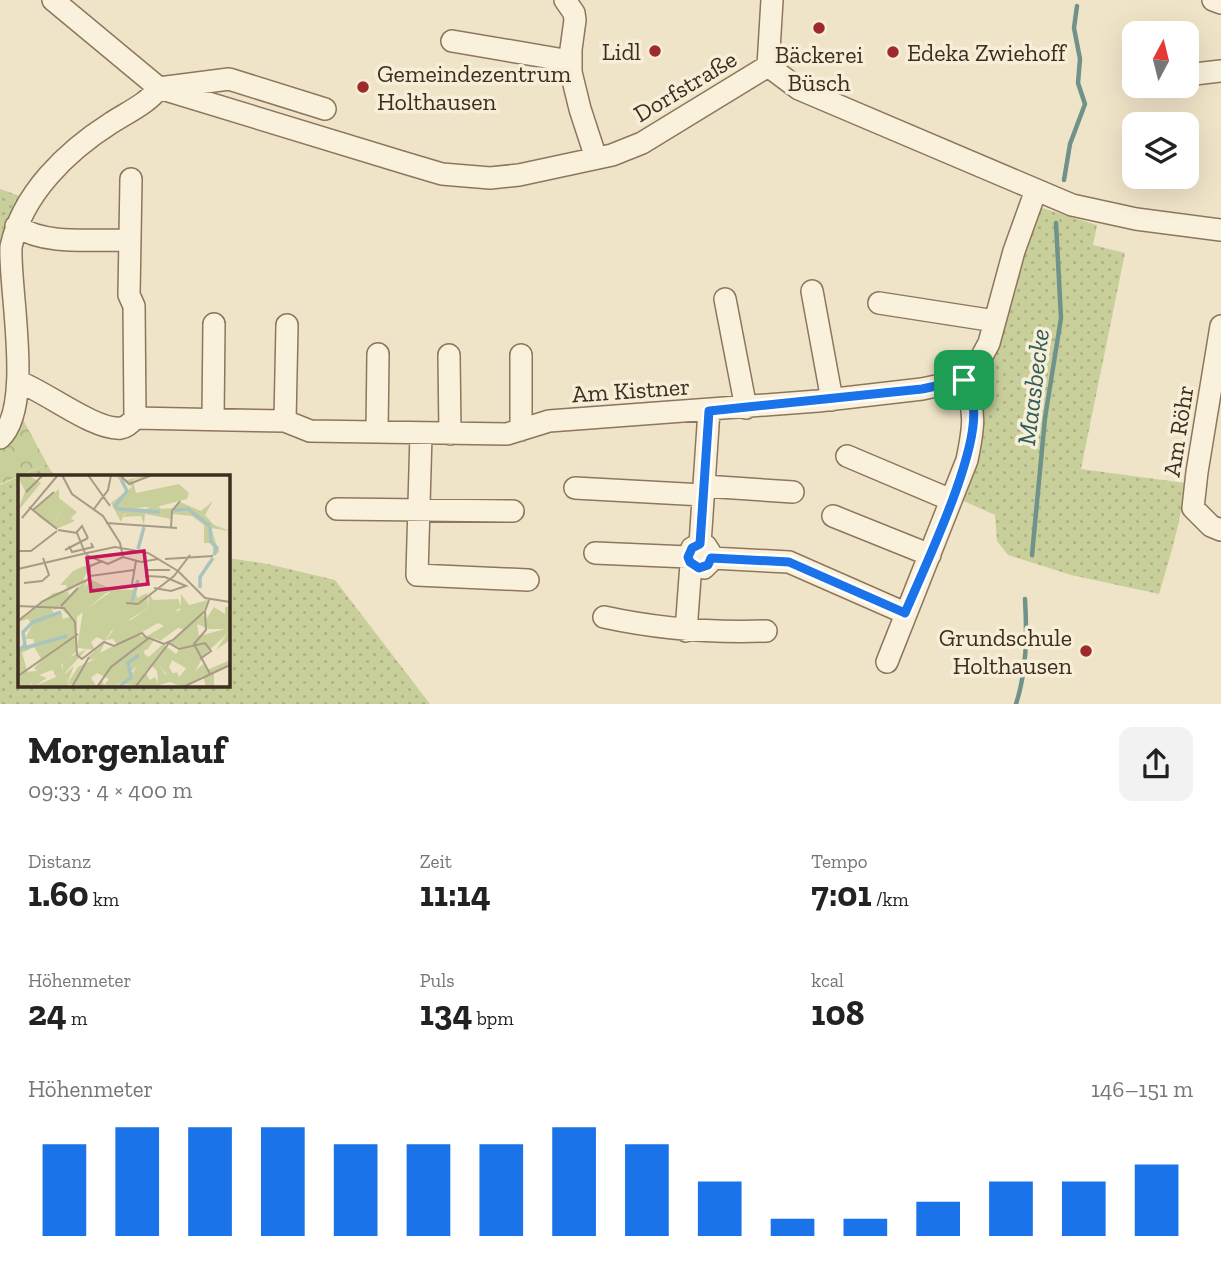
<!DOCTYPE html>
<html lang="de">
<meta charset="utf-8">
<style>
body{margin:0;font-family:"Zilla Slab",serif;background:#f2f2f2;color:#222;height:100vh;display:flex;flex-direction:column;font-size:26px;white-space:nowrap}
*{box-sizing:border-box;margin:0}
p{font-size:23px;color:#767676}
.icon{flex:none;width:38px;height:38px;fill:none;stroke:currentColor;stroke-width:2;stroke-linecap:round;stroke-linejoin:round}
.map{position:relative;height:704px;overflow:hidden}
.panel{display:flex;flex-direction:column;background:#fff;flex:1}
.panel>*{flex:none}
.needle{width:46px;rotate:7deg}
.controls{position:absolute;left:1122px;top:21px;display:grid;gap:14px}
.controls a{display:grid;place-items:center;width:77px;height:77px;border-radius:14px;background:#fff;box-shadow:0 7px 28px #0002;font-size:35px}
.pin{position:absolute;display:grid;place-items:center;width:60px;height:60px;color:#fff;margin:-30px;border-radius:14px;box-shadow:0 4px 10px #0006}
.round{display:grid;place-items:center;flex:none;width:74px;height:74px;border-radius:14px;background:#f2f2f2}
.summary{display:flex;align-items:center;justify-content:space-between;height:119px;padding:0 28px}
h1{font-size:38px;font-weight:700;line-height:52px}
.figures{display:grid;grid-template-columns:repeat(3,1fr);gap:10px;height:119px;padding:7px 28px}
.figures div{display:grid;align-content:center}
.figures b{font-size:35px;font-weight:700}
.figures small{font-size:19px;font-weight:400}
.figures p{font-size:19px}
.chart{height:196px;padding:14px 28px}
.chart p{display:flex;justify-content:space-between}
.chart svg{width:100%;height:126px;margin-top:7px;stroke:#1a73e8;stroke-width:6}
.map>svg:first-child{display:block}
</style>
<div class="map">
<svg width="1221" height="704" viewBox="0 0 1221 704">
<defs>
<pattern id="green-dots" width="8" height="8" patternUnits="userSpaceOnUse" patternTransform="scale(1.75)"><rect width="8" height="8" fill="#c9cf9b"/><path d="M2 2h.1M6 6h.1" fill="none" stroke="#aeb285" stroke-width="1.8" stroke-linecap="round"/></pattern>
<pattern id="forest-crowns" width="20" height="18" patternUnits="userSpaceOnUse" patternTransform="scale(1.75)"><rect width="20" height="18" fill="#c9cf9b"/><path d="M2 6a3 3 0 1 1 6 0M12 15a3 3 0 1 1 6 0" fill="none" stroke="#aeb285"/></pattern>
</defs>
<rect width="100%" height="100%" fill="#f0e4c8"/>
<!-- green -->
<path fill="url(#green-dots)" d="M0 189 20 196 5 251H0Z
M1039 207 1097 225 1093 245 1125 253 1081 469 1185 483C1181 522 1170 557 1159 594L1071 575 1008 555 997 541 995 515 957 498 975 380Z
M47 464 54 476 19 477V685H228V558L268 564 335 580 430 704H0V485Z"/>
<!-- forest -->
<path fill="url(#forest-crowns)" d="M20 414 47 464 0 484V444Z"/>
<g fill="none" stroke-linecap="round" stroke-linejoin="round">
<!-- stream -->
<path stroke="#6f938a" stroke-width="4.5" d="M1064 180 1070 144 1085 104 1078 83 1080 59 1074 28 1077 6
M1032 555 1045 418 1061 318 1056 223
M1016 704C1027 670 1027 634 1025 599"/>
<!-- minor casing -->
<g stroke="#8d765c" stroke-width="24">
<path id="minor" d="M53 0 159 88 405 163 442 174 490 178 519 175 612 155 642 143 768 66
M565 0 574 13 575 20 571 49V72L580 109 596 158
M1213 0 1221 3
M452 41 570 61
M768 66 799 89 1072 205 1136 219 1221 230
M768 66 772 0
M1186 75 1221 71
M131 179 129 295 134 306 135 418
M16 226C46 246 94 239 130 240
M812 291 832 400
M725 299 746 408
M879 303 995 321
M1221 326 1197 472 1193 508 1211 526 1221 530
M449 355 450 434
M19 382C45 391 95 431 121 428 127 427 131 423 135 418L285 421 310 431 507 434 549 421 818 401 922 389 964 380 973 373 989 343 1014 251 1036 190
M213 419 214 324
M285 421 287 325
M521 430V355
M377 432 378 354
M421 434 417 575 528 580
M0 438C34 407 9 291 11 247 22 194 67 151 111 123 128 112 147 104 159 88L229 79 325 109
M847 456 951 500
M704 486 793 492
M575 488 703 495
M337 509 513 511
M833 516 930 555
M700 544 706 546 711 554V561L704 568 694 566 688 557 692 548 700 544 709 411
M595 553 688 557
M711 558 789 562 905 613
M604 617C659 629 711 633 766 631
M686 631 691 564
M887 662 967 460C974 426 976 413 964 380"/>
</g>
<!-- minor -->
<use href="#minor" stroke="#faf1dc" stroke-width="21"/>
</g>
<g fill="none" stroke-linecap="round" stroke-linejoin="round">
<!-- route casing -->
<g stroke="#fff" stroke-width="14">
<path id="route" d="M964 380C967 388 972 397 973 405 981 450 924 568 905 613L789 562 711 558 708 565 699 568 690 562 688 557 692 548 700 544 709 411 922 389Z"/>
</g>
<!-- route -->
<use href="#route" stroke="#1a73e8" stroke-width="9"/>
</g>
<!-- markers -->
<g fill="#9e2a2b" stroke="#f7eed8" stroke-width="2.5">
<circle cx="819" cy="28" r="7"/>
<circle cx="655" cy="51" r="7"/>
<circle cx="893" cy="52" r="7"/>
<circle cx="363" cy="87" r="7"/>
<circle cx="1086" cy="651" r="7"/>
</g>
<g text-anchor="middle" dominant-baseline="central" stroke-width="7" stroke-linejoin="round" paint-order="stroke">
<!-- poi labels -->
<g font-size="24" fill="#3d2e20" stroke="#f7eed8" text-anchor="end">
<text x="641" y="51">Lidl</text>
<text x="907" y="52" text-anchor="start">Edeka Zwiehoff</text>
<text x="819" y="54" text-anchor="middle">Bäckerei<tspan x="819" dy="28">Büsch</tspan></text>
<text x="377" y="73" text-anchor="start">Gemeindezentrum<tspan x="377" dy="28">Holthausen</tspan></text>
<text x="1072" y="637">Grundschule<tspan x="1072" dy="28">Holthausen</tspan></text>
</g>
<!-- street labels -->
<g font-size="24" fill="#3d2e20" stroke="#f7eed8">
<text transform="translate(685 86) rotate(-31)">Dorfstraße</text>
<text transform="translate(631 390) rotate(-4)">Am Kistner</text>
<text transform="translate(1178 431) rotate(-81)">Am Röhr</text>
</g>
<!-- water labels -->
<g font-size="26" font-style="italic" fill="#2f5d5a" stroke="#f7eed8">
<text transform="translate(1033 387) rotate(-83)">Maasbecke</text>
</g>
</g>
<!-- overview -->
<g transform="translate(18 475)">
<rect width="212" height="212" fill="#f0e4c8"/>
<path d="M10 0 23 8 0 36 7 16 0 2ZM195 26 187 40 196 50 212 56 193 53 201 77 195 81V68H186V50L174 41 154 39 153 44 127 39 126 50 123 41 104 42 116 33 128 34 138 28 143 34 155 33 162 27 183 36ZM33 30 40 36 33 48 36 50 43 37 57 46 38 54 21 42ZM66 91 71 92 64 108 50 116 48 110H42L55 96ZM74 105 93 114 118 115 119 123 129 118 130 133 93 156 87 166 79 162 73 167 77 175 69 174 46 199 44 186 69 174 59 173 65 136 93 117 69 121 66 112ZM163 119 171 130 190 125 184 139 188 144 196 132 207 139V132H212V142L191 154 179 149 181 161 207 154 209 159 187 179 176 198 154 185 151 192 155 199 150 201 138 186 127 197 132 205 137 202 140 208 135 212 96 208 115 197 126 179 131 182 145 169 158 179 162 173 151 169 165 154 160 153 142 166 137 163 130 174 100 186 104 191 92 204 97 212H80L84 205 86 210 91 204 79 198 73 203 79 212 49 209 60 192 81 182 84 188 117 161H129L146 151 145 138 158 131 159 137 163 134ZM33 131 36 140 44 138 45 144 54 141 56 145 47 154 33 153 24 138ZM31 187 37 194 21 200 29 203 15 212 8 197 19 196Z" fill="#c9cf9b"/>
<path d="M98 0 109 5 131 0 115 5 118 18 161 9 171 18 169 24 142 31 117 33 115 38 106 39 103 47 93 28 114 12 104 4 106 12ZM41 14V23L59 37 52 44 42 38 36 50 32 48 40 36 33 31 21 42 16 35ZM72 102 66 112 69 121 93 114 59 142 58 177 43 190 47 199 56 191 49 209 53 212H0V174L17 170 15 164H7L14 150 10 144 0 147 35 118 50 116 51 120ZM33 131 36 135 42 133 56 145 47 153H33L28 142 33 141 24 138ZM16 172 24 185 16 193 19 196 31 187 38 202 14 212 4 178ZM131 118 135 125 160 124 164 133 146 138 149 143 146 151 140 148 117 161 84 189 81 183 71 185V181L87 167 82 178 99 169 95 164 88 165 102 146 113 145 130 133ZM212 142V165L198 175 209 159 207 154H189ZM125 168 127 183 97 212 91 204 104 191 100 186ZM212 185V190L196 197V211L203 212H188L185 201 165 212 152 207 135 212 140 208 139 196 134 191 127 197 125 194 138 186 148 200 159 197 161 202 171 190 176 197 185 189 189 195Z" fill="#c9cf9b" fill-rule="evenodd"/>
<path fill="none" stroke="#a9c4bc" stroke-width="3.5" d="M103 4 109 16 97 31 100 34 142 37M156 35 170 34 192 51M192 52 193 67 199 73 196 80M120 74 126 52M182 113V102L195 83M114 126 120 105M6 173 49 161M0 176 7 170 5 157 15 147 43 137M101 212 113 202 110 188 121 180"/>
<path fill="none" stroke="#a89b85" stroke-width="2" d="M44 0 54 19 85 41 102 68 105 82M70 0 92 31M102 0 111 9 134 0M8 17 25 0M11 32 39 54M76 34 90 15 93 0M15 35 36 17M4 43 40 0M88 48 159 53M153 53 154 36 162 26M40 55 59 58 67 78M58 58 64 51 70 63M51 71 54 77 75 72 73 68M47 75 70 63M0 76H13L39 56M69 78 97 72 130 78 160 96 187 123 212 127M68 80 90 89 105 82M105 82 123 87 140 84M147 84 195 81M128 87V101L147 102 168 111 153 116 136 113M0 94 69 78M127 95H152M72 101 116 95M6 108 24 106 31 100 25 83M114 109 118 86M108 128 120 129 156 101 172 80M0 131 46 133 57 147 59 180 64 184 86 167 96 171 124 158 130 164M43 131 60 113M187 137 188 155 176 169 192 199M0 146 25 126 71 104 72 91 85 86M0 201 60 159M118 211 151 168 161 174 187 168 193 176 182 184M54 212 71 182M79 212 93 192 131 163 146 169 155 165 187 136 191 125M165 212 212 190"/>
<path fill="#c2185b" fill-opacity="0.15" stroke="#c2185b" stroke-width="3.5" d="M126 76 130 109 73 116 69 83Z"/>
<rect width="212" height="212" fill="none" stroke="#3d2e20" stroke-width="3.5"/>
</g>
</svg>
<div class="controls">
<a><svg class="needle" viewBox="-14 -14 28 28"><path d="M0-13l5 13h-10z" fill="#e53935"/><path d="M0 13l5-13h-10z" fill="#767676"/></svg></a>
<a><svg class="icon" aria-label="layers" viewBox="0 0 24 24"><path d="M12 4l9 5-9 5-9-5zM3 14l9 5 9-5"/></svg></a>
</div>
<div class="pin" style="left:964px;top:380px;background:#1e9e55"><svg class="icon" aria-label="arrive" viewBox="0 0 24 24"><path d="M6 21V4h12l-3 4 3 4H6"/></svg></div>
</div>
<section class="panel">
<div class="summary"><div><h1>Morgenlauf</h1><p>09:33 · 4 × 400 m</p></div><a class="round"><svg class="icon" aria-label="share" viewBox="0 0 24 24"><path d="M12 15V3M7 8l5-5 5 5M5 13v7h14v-7"/></svg></a></div>
<div class="figures">
<div><p>Distanz</p><b>1.60<small> km</small></b></div>
<div><p>Zeit</p><b>11:14</b></div>
<div><p>Tempo</p><b>7:01<small> /km</small></b></div>
</div>
<div class="figures">
<div><p>Höhenmeter</p><b>24<small> m</small></b></div>
<div><p>Puls</p><b>134<small> bpm</small></b></div>
<div><p>kcal</p><b>108</b></div>
</div>
<div class="chart"><p><span>Höhenmeter</span>146–151 m</p>
<svg viewBox="0 0 160 44" preserveAspectRatio="none"><path d="M5 44V12M15 44V6M25 44V6M35 44V6M45 44V12M55 44V12M65 44V12M75 44V6M85 44V12M95 44V25M105 44V38M115 44V38M125 44V32M135 44V25M145 44V25M155 44V19"/></svg>
</div>
</section>
